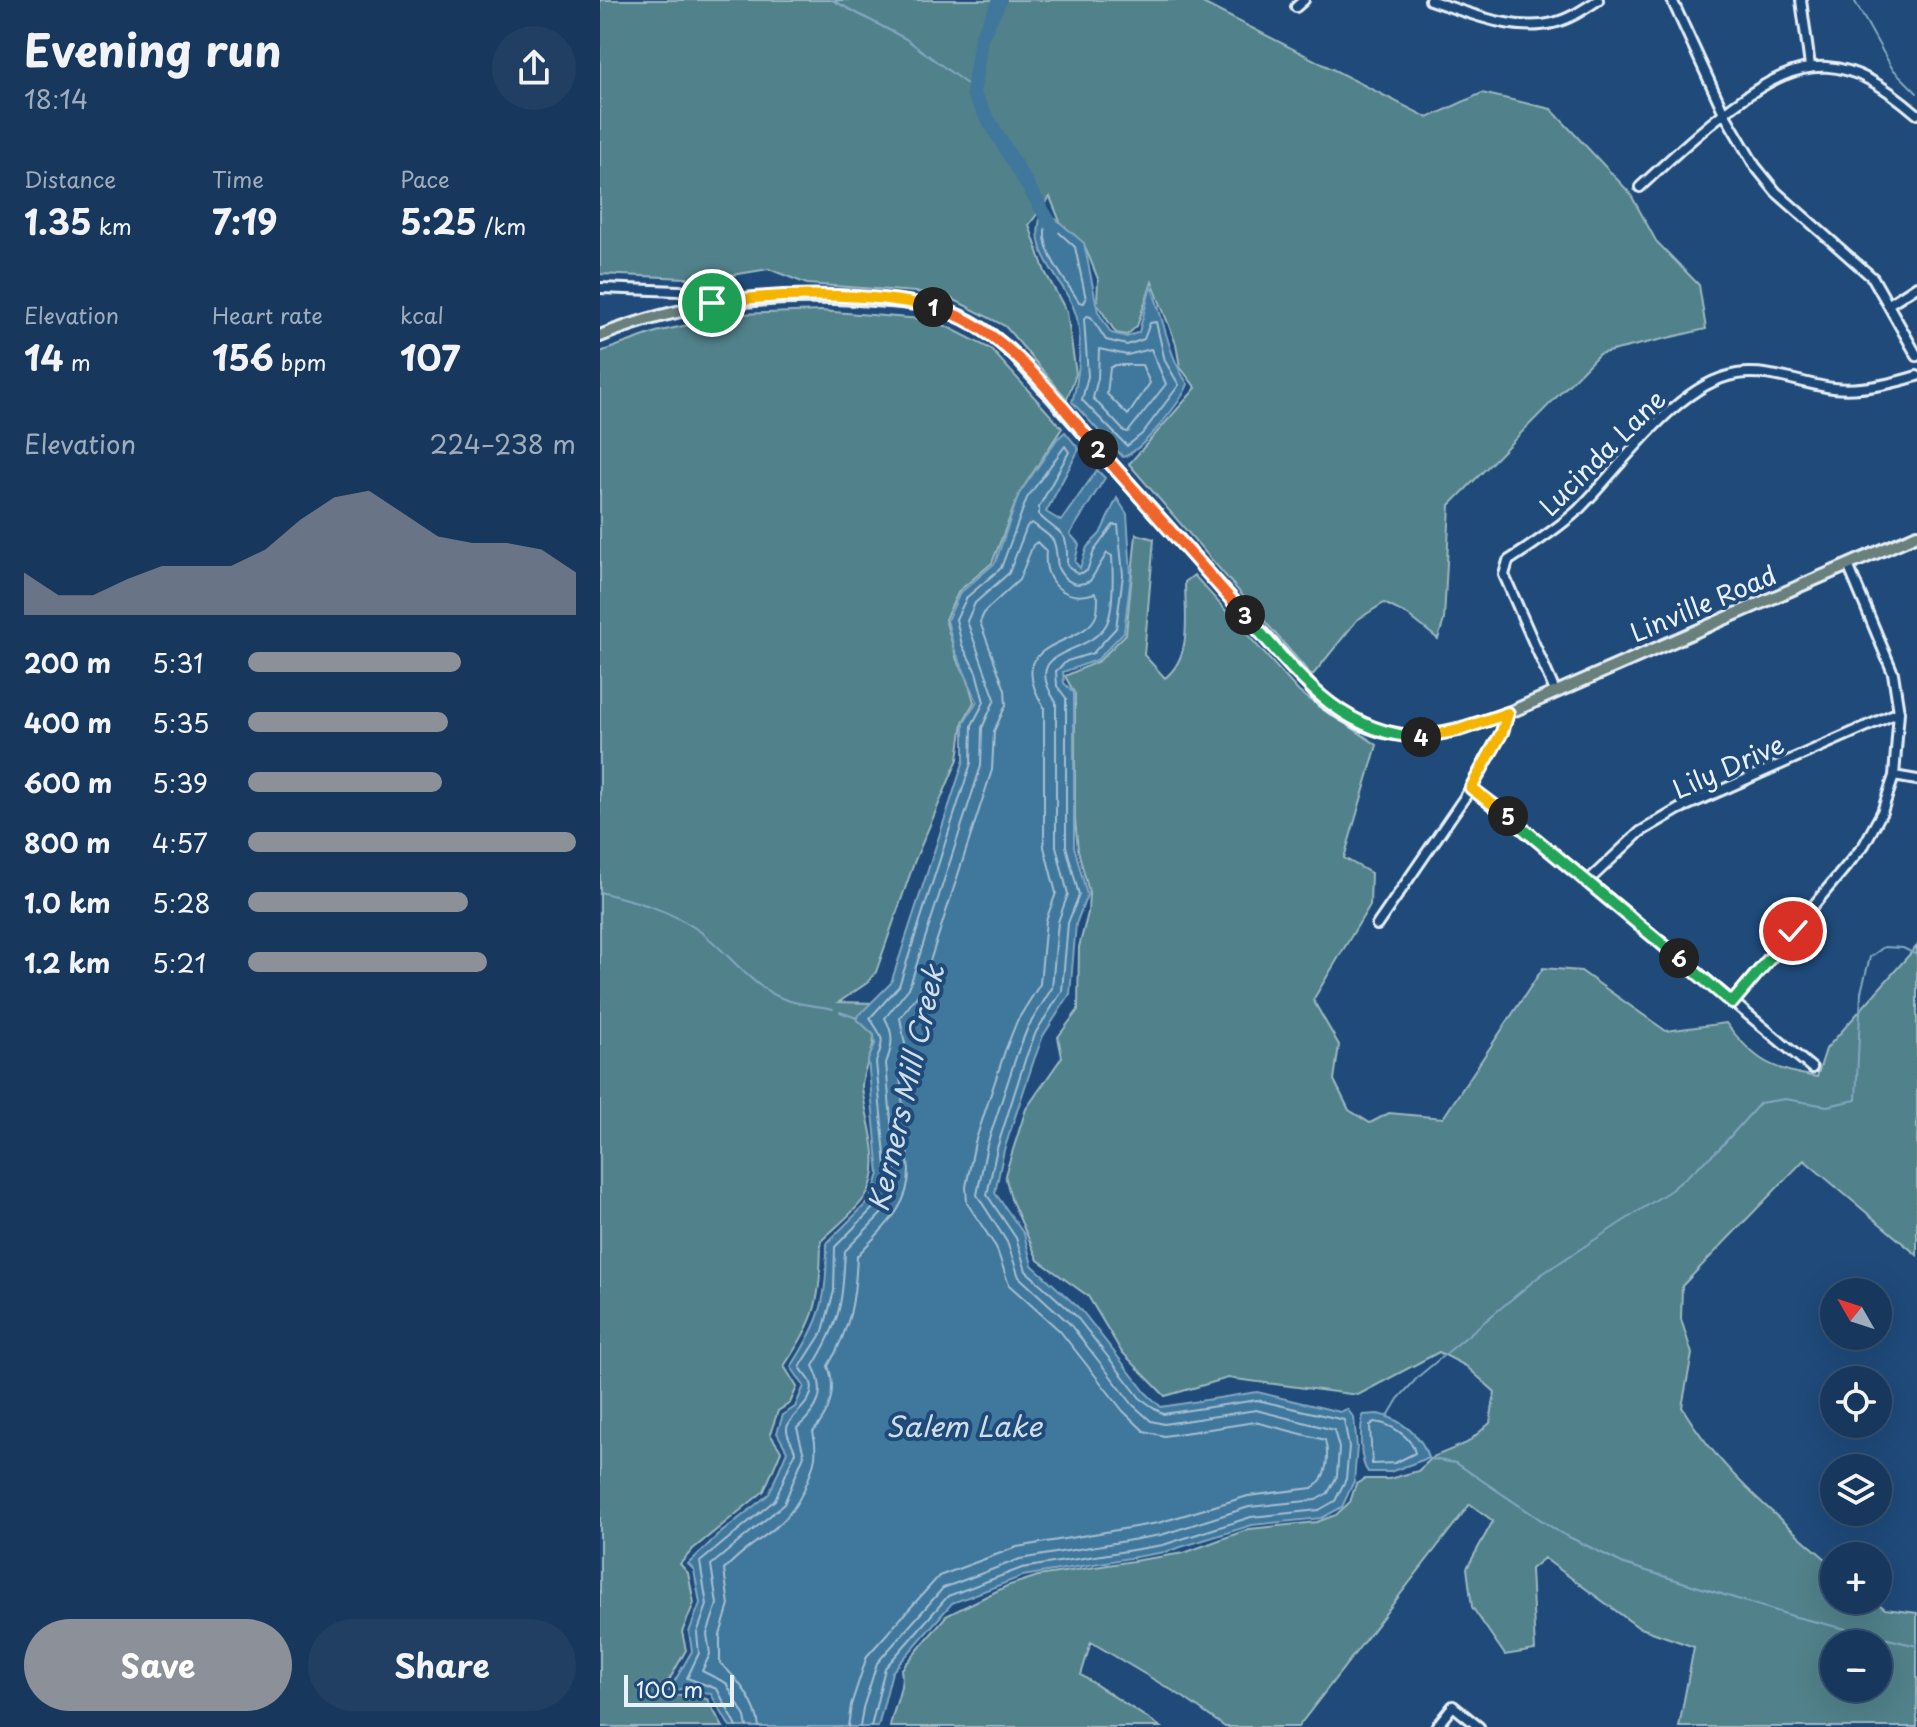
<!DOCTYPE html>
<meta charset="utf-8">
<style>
body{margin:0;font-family:"Playpen Sans",sans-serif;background:#203f62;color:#f1f3f6;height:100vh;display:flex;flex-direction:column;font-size:30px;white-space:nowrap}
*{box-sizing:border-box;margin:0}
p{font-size:26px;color:#9eacbb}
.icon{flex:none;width:44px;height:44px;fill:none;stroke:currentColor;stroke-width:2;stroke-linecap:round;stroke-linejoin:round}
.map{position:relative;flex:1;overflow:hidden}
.side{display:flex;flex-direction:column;background:#17385c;width:600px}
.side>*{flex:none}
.needle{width:52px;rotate:309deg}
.controls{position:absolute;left:1220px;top:1278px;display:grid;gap:16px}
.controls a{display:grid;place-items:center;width:72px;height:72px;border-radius:50%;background:#17385c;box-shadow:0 8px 32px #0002,0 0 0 2px #365272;font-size:40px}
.scale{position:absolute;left:24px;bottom:20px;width:110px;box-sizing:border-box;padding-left:8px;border:4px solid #e8f1f8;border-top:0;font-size:22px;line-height:28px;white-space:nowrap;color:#e8f1f8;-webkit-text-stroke:6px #1f4a7a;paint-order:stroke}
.pin{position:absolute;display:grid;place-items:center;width:68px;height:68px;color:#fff;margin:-34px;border:4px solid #fff;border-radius:50%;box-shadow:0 2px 8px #0007}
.km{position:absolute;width:40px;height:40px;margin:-20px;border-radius:50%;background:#222;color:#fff;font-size:22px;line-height:40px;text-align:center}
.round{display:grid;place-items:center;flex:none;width:84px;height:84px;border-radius:42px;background:#203f62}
.summary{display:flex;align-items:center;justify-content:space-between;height:136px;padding:0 24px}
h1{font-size:44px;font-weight:700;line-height:60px}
.metrics{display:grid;grid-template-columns:repeat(3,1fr);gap:12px;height:136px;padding:8px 24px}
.metrics div{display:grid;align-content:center}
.metrics b{font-size:34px;font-weight:700}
.metrics small{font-size:22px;font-weight:400}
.metrics p{font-size:22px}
.chart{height:224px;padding:16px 24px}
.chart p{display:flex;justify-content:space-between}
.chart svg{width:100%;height:144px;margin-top:8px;fill:#8c9099;opacity:.7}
.button{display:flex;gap:16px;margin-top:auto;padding:16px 24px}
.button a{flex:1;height:92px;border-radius:48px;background:#8c9099;color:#fff;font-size:32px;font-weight:700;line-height:92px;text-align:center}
.button a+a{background:#203f62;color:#f1f3f6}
ul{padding:0 24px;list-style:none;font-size:26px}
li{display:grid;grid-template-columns:128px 96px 1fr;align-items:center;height:60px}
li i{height:20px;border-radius:10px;background:#8c9099}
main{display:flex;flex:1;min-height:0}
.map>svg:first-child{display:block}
</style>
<main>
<section class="side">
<div class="summary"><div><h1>Evening run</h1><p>18:14</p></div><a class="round"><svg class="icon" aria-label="share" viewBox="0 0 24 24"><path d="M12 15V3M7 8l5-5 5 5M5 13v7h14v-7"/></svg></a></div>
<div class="metrics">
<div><p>Distance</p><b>1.35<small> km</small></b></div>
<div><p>Time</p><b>7:19</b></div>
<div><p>Pace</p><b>5:25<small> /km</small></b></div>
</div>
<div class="metrics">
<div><p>Elevation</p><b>14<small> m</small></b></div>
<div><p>Heart rate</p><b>156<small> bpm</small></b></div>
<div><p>kcal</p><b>107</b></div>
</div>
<div class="chart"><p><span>Elevation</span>224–238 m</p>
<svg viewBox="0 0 160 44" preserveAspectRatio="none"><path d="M0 44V31L10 38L20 38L30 33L40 29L50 29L60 29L70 24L80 15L90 8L100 6L110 13L120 20L130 22L140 22L150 24L160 31V44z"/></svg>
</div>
<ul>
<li><b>200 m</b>5:31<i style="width:65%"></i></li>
<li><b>400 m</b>5:35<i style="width:61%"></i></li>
<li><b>600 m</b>5:39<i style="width:59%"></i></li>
<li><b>800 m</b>4:57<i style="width:100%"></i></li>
<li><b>1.0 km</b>5:28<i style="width:67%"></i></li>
<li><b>1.2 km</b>5:21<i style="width:73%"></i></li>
</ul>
<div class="button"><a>Save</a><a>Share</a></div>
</section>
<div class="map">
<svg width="1317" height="1727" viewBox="0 0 1317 1727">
<rect width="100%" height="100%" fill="#1f4a7a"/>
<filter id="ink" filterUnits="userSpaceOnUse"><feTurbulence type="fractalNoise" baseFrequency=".0125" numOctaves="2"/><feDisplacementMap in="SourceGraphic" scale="16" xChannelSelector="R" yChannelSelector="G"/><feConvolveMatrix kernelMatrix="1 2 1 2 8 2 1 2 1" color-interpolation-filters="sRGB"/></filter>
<g filter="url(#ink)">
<!-- green -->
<path fill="#51818a" stroke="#9cb9c1" stroke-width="2" fill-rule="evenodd" d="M0 0H597L828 118 882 93 951 109 1030 193 1056 241 1099 285 1106 329 999 354 850 505 844 620 838 639 808 615 784 603 757 620 712 676 529 464 596 388 580 367 576 344 552 282 537 326 527 335 516 333 497 304 498 279 484 244 461 224 450 197 429 225 445 272 467 312 476 374 467 399 405 326 343 294 207 284 169 269 107 279 0 274Z
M221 311 334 320 391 349 462 428 419 494 392 563 359 591 345 619 357 660 367 677 374 702 363 722 358 759 315 860 276 972 267 983 239 1002 273 1003 256 1018 274 1035C275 1053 261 1070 262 1088 266 1121 286 1166 265 1197 254 1213 235 1227 221 1241 220 1301 218 1315 184 1366L197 1387 190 1403 178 1411 170 1434 181 1451 164 1491 93 1549 80 1564 88 1573 94 1603 82 1632 86 1650 59 1698 86 1694 107 1699 123 1727H0V352L56 332 138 314Z
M536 534 554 539 544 655 565 678C593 656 585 614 585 582L594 575 699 692 777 745 744 858 771 873 770 905 713 1000 739 1045 734 1080 749 1110 770 1123 789 1113 843 1118 943 968 981 971 1066 1031 1126 1023C1154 1060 1171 1070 1217 1077L1226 1049 1317 946V1255L1204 1160 1082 1286 1081 1319 1092 1354 1082 1407C1119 1470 1179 1519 1234 1566V1600H1274L1285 1609 1317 1613V1727H1079L1094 1647 1038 1627 944 1558 931 1569 935 1650 905 1655 872 1607 867 1568 893 1521 870 1504 698 1727H625L583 1697 491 1642 481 1675 561 1727H290C293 1708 305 1687 301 1670L346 1616 407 1586 438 1576 584 1553 649 1529 717 1522 736 1515 750 1502 756 1484 765 1479H789L818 1471 833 1457 867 1443 890 1423 895 1392 866 1366 839 1352 758 1395 628 1378 565 1396 521 1351 488 1296 438 1260 411 1199 405 1175 426 1109 462 1057 458 1037 478 1010 479 947 488 913 489 892 478 850 475 819V694L465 676 499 661 526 634ZM1234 1644H1278V1688H1234Z"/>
<!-- water -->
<path fill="#40779c" stroke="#83a8c1" stroke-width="2" d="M442 213 456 219 484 243 498 312 511 333 527 337 539 332 551 286C564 318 568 357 588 384 582 401 541 452 523 457L472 402C479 379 484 332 474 309 461 275 427 253 442 213Z
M465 432 479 449 446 512 461 521 497 470 505 478 470 534 479 544 475 562 480 568 487 547 500 534 517 498 527 514 531 575 524 632 497 660 463 672 464 683 474 693V846L487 895 476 924 470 994 443 1036 434 1060 404 1150 395 1193 424 1234 432 1265 482 1311 546 1393 561 1407 657 1392 740 1412 747 1409 754 1418 757 1447 754 1481 742 1507 722 1518 652 1525 565 1552 423 1576 352 1603 292 1672 278 1727H130L111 1694 87 1688 69 1691 92 1651 89 1632 100 1603 94 1570 88 1564 117 1536 169 1494 187 1451 177 1433 183 1415 195 1407 204 1386 191 1367C223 1317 226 1302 227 1243L271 1199 279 1174 268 1060 275 1044 274 1035 256 1018 291 983 364 760V723L377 701 354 648 347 620 360 593 395 563 419 494 457 439Z
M778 1414C799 1418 824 1437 828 1458L790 1472H768C759 1461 760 1429 763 1415Z"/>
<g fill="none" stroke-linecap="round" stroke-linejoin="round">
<!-- shore -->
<path stroke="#a5c0d3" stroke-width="2" d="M446 226H452L475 247 486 299 484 303 479 302C467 282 439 250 446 226Z
M487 316 491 317 506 340 527 345 544 339 550 323 556 322 565 361 579 385 542 434 527 446 482 400 488 376 484 319Z
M499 349 527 355 551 349 566 384 528 432 524 431 493 398 498 378Z
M515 365H542L550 383 528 415 507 394 510 368Z
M774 1422C790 1423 812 1437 815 1453L795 1463 772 1464 770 1426Z
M137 1727 117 1689 87 1678 99 1653 97 1633 107 1605 100 1562 175 1500 195 1452C193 1443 186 1436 187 1428 189 1415 217 1402 211 1383 210 1378 203 1373 200 1367L223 1331 234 1291 235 1247 277 1204 287 1177 276 1062C286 1036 282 1038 270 1018L299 986 371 763 372 725 384 702 376 672 362 645 356 619 367 597 401 568 427 498 465 446 469 452 439 507V515C462 538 468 527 467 565L478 574 487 571 494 551 513 525H518L523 575 516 628 493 653 467 661 456 671 457 686 466 698V846L479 895 468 923 462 991 436 1032 426 1057 397 1148 387 1195 416 1238 426 1271 476 1316 540 1398 563 1414 657 1400 744 1420 749 1447 746 1479 735 1501 719 1510 651 1517 563 1545 422 1568 348 1596 285 1668 271 1727
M147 1727 145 1717 126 1683 102 1671 110 1654 107 1634 117 1604 111 1565 184 1504 204 1455 197 1428C219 1409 227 1392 213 1366 241 1320 242 1305 245 1251L285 1210 296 1179 286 1063C293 1045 294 1034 285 1018L309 988 381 766 382 728 395 699 367 621 375 603 409 573 427 526 432 523C459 543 454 537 458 568 465 582 476 588 490 581L507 553 512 556C513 572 514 612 506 625 486 658 419 646 456 702V846L468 894 458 922 452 988 428 1027 417 1054 387 1145 377 1195 407 1242 419 1277 469 1323 533 1405 551 1421 564 1424 656 1410 734 1430 739 1448 737 1476 728 1493 716 1500 649 1507 561 1535 420 1559 343 1588 277 1663 263 1708 260 1727
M159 1727C157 1703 137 1678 120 1663V1635L129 1605 124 1570C158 1532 187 1535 208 1480 215 1462 218 1451 213 1432 230 1413 237 1390 228 1366 251 1327 255 1300 257 1256 280 1230 309 1210 309 1171L299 1065 305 1044 300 1018 320 992 392 770 394 731 406 705 405 690 380 622 385 611 419 580 433 545 437 542 446 551C443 582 464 603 495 593L498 597C498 603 498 611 496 616 484 648 400 637 444 707V847L456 893 446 920 440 984 417 1021 405 1051 375 1142 366 1187 367 1203 396 1247 409 1285 460 1331 523 1411 544 1431 564 1436 655 1422 725 1440C729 1455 728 1480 712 1488L648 1496 558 1523 417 1547 339 1576 267 1656 251 1705 248 1727"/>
<!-- stream -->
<path stroke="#83a8c1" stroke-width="2" d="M232 0 306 39 368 85 373 94
M1254 0 1292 68 1317 93
M0 892C35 901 68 909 98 930 129 951 151 990 190 1001 203 1005 219 1006 233 1009
M240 1012 257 1018
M788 1416 798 1399 819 1376 942 1274 1071 1190 1119 1149 1160 1103 1185 1099 1227 1106 1256 1100 1261 992 1270 957 1284 947 1303 948 1317 955
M825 1458 856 1463 959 1532 1024 1564 1196 1617 1317 1646"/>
<!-- river -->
<path stroke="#40779c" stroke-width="14" d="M400 0 381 38 373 94 453 228"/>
<!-- minor casing -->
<g stroke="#e8f1f8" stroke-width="14">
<path id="minor" d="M830 0C866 12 915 33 953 23 970 19 984 9 998 0
M1072 0 1124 113 1155 166 1176 192 1273 278 1317 356
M1201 0 1210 66
M696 7 704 0
M1040 187C1070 159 1100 131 1133 106 1206 51 1248 54 1317 114
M0 288 79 291 131 300
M1289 304 1317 286
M955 691 904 575 908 561C931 546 956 530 977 511 1021 468 1075 384 1137 374 1169 369 1201 384 1233 388 1260 391 1291 384 1317 376
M1294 776 1317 780
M871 788 988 881 1212 1068
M988 881 1040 832 1079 809 1299 712
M777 925 871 788 902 732 908 713
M1132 1003 1264 845 1282 812 1294 776 1299 712 1293 673 1248 565
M836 1727 853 1706 879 1727"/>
</g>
<!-- major casing -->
<g stroke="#e8f1f8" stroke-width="16">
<path id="major" d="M0 336C85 302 168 294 258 299 291 301 324 302 355 314 378 323 397 338 415 356L722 700C790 751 834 739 908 713L1317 535"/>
</g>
<!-- minor -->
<use href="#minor" stroke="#1f4a7a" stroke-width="8"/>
<!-- major -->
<use href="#major" stroke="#6a807d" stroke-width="10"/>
</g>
</g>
<g fill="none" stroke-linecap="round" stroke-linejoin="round" filter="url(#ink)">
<!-- split-1 casing -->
<g stroke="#fff" stroke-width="16">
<path id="split-1" d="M112 303C175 293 270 292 333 307"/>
</g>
<!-- split-2 casing -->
<g stroke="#fff" stroke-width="16">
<path id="split-2" d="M333 307C405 326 451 395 498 449"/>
</g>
<!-- split-3 casing -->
<g stroke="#fff" stroke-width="16">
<path id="split-3" d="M498 449 645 615"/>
</g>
<!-- split-4 casing -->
<g stroke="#fff" stroke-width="16">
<path id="split-4" d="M645 615C694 670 740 735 821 737"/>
</g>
<!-- split-5 casing -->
<g stroke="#fff" stroke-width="16">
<path id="split-5" d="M821 737 859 730 908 713 902 732 871 788 908 816"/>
</g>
<!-- split-6 casing -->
<g stroke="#fff" stroke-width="16">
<path id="split-6" d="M908 816 1079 958"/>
</g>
<!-- split-7 casing -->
<g stroke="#fff" stroke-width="16">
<path id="split-7" d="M1079 958 1132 1003 1193 931"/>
</g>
<!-- split-1 -->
<use href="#split-1" stroke="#f5b400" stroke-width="10"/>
<!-- split-2 -->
<use href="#split-2" stroke="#f0652b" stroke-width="10"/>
<!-- split-3 -->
<use href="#split-3" stroke="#f0652b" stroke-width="10"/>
<!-- split-4 -->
<use href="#split-4" stroke="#22a559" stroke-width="10"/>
<!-- split-5 -->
<use href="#split-5" stroke="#f5b400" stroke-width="10"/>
<!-- split-6 -->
<use href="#split-6" stroke="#22a559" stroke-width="10"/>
<!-- split-7 -->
<use href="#split-7" stroke="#22a559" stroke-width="10"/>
</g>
<g text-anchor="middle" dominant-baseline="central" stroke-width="8" stroke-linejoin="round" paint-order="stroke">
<!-- street labels -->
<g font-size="26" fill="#e8f1f8" stroke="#1f4a7a">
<text transform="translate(1002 452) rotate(-45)">Lucinda Lane</text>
<text transform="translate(1103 603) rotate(-23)">Linville Road</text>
<text transform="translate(1128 766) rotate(-24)">Lily Drive</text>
</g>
<!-- water labels -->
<g font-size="28" font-style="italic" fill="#cfdfea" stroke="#1f4a7a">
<text transform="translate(305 1088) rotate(-77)">Kerners Mill Creek</text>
<text x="364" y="1425">Salem Lake</text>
</g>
</g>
</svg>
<div class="controls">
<a><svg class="needle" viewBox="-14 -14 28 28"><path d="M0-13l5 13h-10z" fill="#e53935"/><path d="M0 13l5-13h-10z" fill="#9eacbb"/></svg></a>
<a><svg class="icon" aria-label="locate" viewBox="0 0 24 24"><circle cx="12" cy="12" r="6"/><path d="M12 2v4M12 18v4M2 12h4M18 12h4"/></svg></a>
<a><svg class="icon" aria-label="layers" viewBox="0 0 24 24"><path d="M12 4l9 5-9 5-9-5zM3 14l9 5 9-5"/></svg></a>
<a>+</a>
<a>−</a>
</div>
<div class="scale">100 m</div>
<div class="pin" style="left:112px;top:303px;background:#1e9e55"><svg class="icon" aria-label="arrive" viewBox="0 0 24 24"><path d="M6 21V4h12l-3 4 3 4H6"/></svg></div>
<div class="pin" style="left:1193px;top:931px;background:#d93025"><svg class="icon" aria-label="check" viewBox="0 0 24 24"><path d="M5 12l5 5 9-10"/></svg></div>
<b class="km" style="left:333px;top:307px">1</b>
<b class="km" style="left:498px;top:449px">2</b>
<b class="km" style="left:645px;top:615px">3</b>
<b class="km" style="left:821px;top:737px">4</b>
<b class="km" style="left:908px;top:816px">5</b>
<b class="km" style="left:1079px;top:958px">6</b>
</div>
</main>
